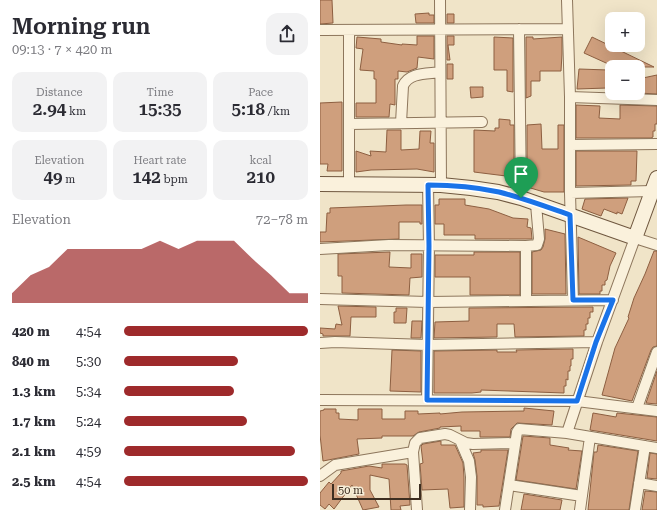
<!DOCTYPE html>
<meta charset="utf-8">
<style>
body{margin:0;font-family:"Roboto Serif",serif;background:#f2f2f3;color:#2b2b33;height:100vh;display:flex;flex-direction:column;font-size:15px;white-space:nowrap}
*{box-sizing:border-box;margin:0}
p{font-size:13px;color:#7c7c81}
.icon{flex:none;width:22px;height:22px;fill:none;stroke:currentColor;stroke-width:2;stroke-linecap:round;stroke-linejoin:round}
.map{position:relative;flex:1;overflow:hidden}
.details{display:flex;flex-direction:column;background:#fff;width:320px}
.details>*{flex:none}
.fabs{position:absolute;left:285px;top:12px;display:grid;gap:8px}
.fabs a{display:grid;place-items:center;width:40px;height:40px;border-radius:8px;background:#fff;box-shadow:0 4px 16px #0002;font-size:20px}
.scale{position:absolute;left:12px;bottom:10px;width:89px;box-sizing:border-box;padding-left:4px;border:2px solid #3d2e20;border-top:0;font-size:11px;line-height:14px;white-space:nowrap;color:#3d2e20;-webkit-text-stroke:3px #f7eed8;paint-order:stroke}
.pin{position:absolute;display:grid;place-items:center;width:34px;height:34px;color:#fff;margin:-41px -17px;border-radius:50% 50% 50% 0;rotate:-45deg;box-shadow:0 0 4px #0007}
.pin .icon{rotate:45deg}
.round{display:grid;place-items:center;flex:none;width:42px;height:42px;border-radius:12px;background:#f2f2f3}
.head{display:flex;align-items:center;justify-content:space-between;height:68px;padding:0 12px}
h1{font-size:22px;font-weight:600;line-height:30px}
.figures{display:grid;grid-template-columns:repeat(3,1fr);gap:6px;height:68px;padding:4px 12px}
.figures div{display:grid;align-content:center;border-radius:10px;background:#f2f2f3;text-align:center}
.figures b{font-size:17px;font-weight:600}
.figures small{font-size:11px;font-weight:400}
.figures p{font-size:11px}
.chart{height:112px;padding:8px 12px}
.chart p{display:flex;justify-content:space-between}
.chart svg{width:100%;height:72px;margin-top:4px;fill:#9e2a2b;opacity:.7}
ul{padding:0 12px;list-style:none;font-size:13px}
li{display:grid;grid-template-columns:64px 48px 1fr;align-items:center;height:30px}
li i{height:10px;border-radius:5px;background:#9e2a2b}
main{display:flex;flex:1;min-height:0}
.map>svg:first-child{display:block}
</style>
<main>
<section class="details">
<div class="head"><div><h1>Morning run</h1><p>09:13 · 7 × 420 m</p></div><a class="round"><svg class="icon" aria-label="share" viewBox="0 0 24 24"><path d="M12 15V3M7 8l5-5 5 5M5 13v7h14v-7"/></svg></a></div>
<div class="figures">
<div><p>Distance</p><b>2.94<small> km</small></b></div>
<div><p>Time</p><b>15:35</b></div>
<div><p>Pace</p><b>5:18<small> /km</small></b></div>
</div>
<div class="figures">
<div><p>Elevation</p><b>49<small> m</small></b></div>
<div><p>Heart rate</p><b>142<small> bpm</small></b></div>
<div><p>kcal</p><b>210</b></div>
</div>
<div class="chart"><p><span>Elevation</span>72–78 m</p>
<svg viewBox="0 0 160 44" preserveAspectRatio="none"><path d="M0 44V38L10 27L20 22L30 11L40 11L50 11L60 11L70 11L80 6L90 11L100 6L110 6L120 6L130 17L140 27L150 38L160 38V44z"/></svg>
</div>
<ul>
<li><b>420 m</b>4:54<i style="width:100%"></i></li>
<li><b>840 m</b>5:30<i style="width:62%"></i></li>
<li><b>1.3 km</b>5:34<i style="width:60%"></i></li>
<li><b>1.7 km</b>5:24<i style="width:67%"></i></li>
<li><b>2.1 km</b>4:59<i style="width:93%"></i></li>
<li><b>2.5 km</b>4:54<i style="width:100%"></i></li>
</ul>
</section>
<div class="map">
<svg width="337" height="510" viewBox="0 0 337 510">
<rect width="100%" height="100%" fill="#f0e4c8"/>
<!-- building -->
<path fill="#cf9f7d" stroke="#8d5f41" d="M0 0H12L13 23 0 24Z
M109 13V15H114V23H96L95 14Z
M127 14H134V23H127Z
M97 36H114V59L98 57 97 68 87 72 78 71V79H75V105L70 104 69 117H36V103H56V79H54V71L40 70 43 49 36 48 37 37 61 39V42L82 45V44L97 45Z
M127 36H134V45H128L130 60H127Z
M174 37 193 38V92L187 91V70H174Z
M206 37H213V39L242 37V54L241 71H220V81H211V96L206 98Z
M272 37 334 67H295L264 53Z
M127 64H133V79H127Z
M259 69 288 70 287 88 257 89Z
M337 75V94L318 93V79Z
M150 87H163V97L151 98Z
M22 102V171H7L8 164H0V103Z
M256 105 280 106 279 118 300 119V105L337 106V124H335V131H333V137L331 138H256Z
M179 119 190 120V125H194V177L154 172V130L175 131V128H179Z
M221 124 222 149H238V125H244V192H224L207 187V125Z
M67 130H81V150L99 149 100 131H111L110 143H114V172L97 169 51 170 36 172V151L51 156 50 151 66 152Z
M256 151H317L316 181H311V185L256 186Z
M308 198 302 214 297 212V214L284 209 281 216 262 209 265 199Z
M119 199H145V205L169 209 193 218 208 219 207 227 211 228 212 239H155V235H124V224H115V205H119Z
M86 205H102V224H100V222H79V239L0 242V232H6L7 213H10V208Z
M225 229 245 234 246 294H212V252L221 250 223 247 225 239Z
M258 237 296 253 290 266 287 280 285 281V285H282V291H280V294H259Z
M334 251H337V346L333 347 331 350 312 401 282 395 295 348 309 318 308 317 314 298 325 274Z
M70 252 69 267 91 268V254H102V277L90 278 89 295 22 293V276H18V254Z
M154 252H200V295H150V277H115V255H154Z
M18 306 56 307V317H31L30 336H3V334L0 333V328L15 329 16 324 22 325Z
M273 307V312H270V318H268V324H266V330H264V336L195 337 194 324H177V337L114 338 115 322 149 321V308Z
M76 308H87L86 323H74V312H76Z
M92 321H102L101 338H91Z
M253 349V359H251V366H250V371H248V380L246 379V386H244V393L161 390V392L152 393H114V351L177 350V352H197L196 350Z
M72 350 101 351V392L70 391Z
M337 371V404L326 403Z
M204 408 234 411 232 425 197 423 191 429 190 437H160V431H141V426L120 427V428L99 432 93 436H62V438L37 439 39 454 3 461 0 435V411L4 410V409H16V413H19V419L38 420V409H62V419H85V411H98V414L120 413V414L142 412 204 411Z
M273 413 296 417 297 413 337 417V441L270 430Z
M203 436 230 438V445L249 448 248 450 262 451 256 489 196 480Z
M121 441V445H135L143 463 144 477V507L130 508 128 489 102 490 100 464 103 463 101 446 103 444Z
M278 445 318 451 309 510H268L274 452H277Z
M161 450H188L179 506 163 507V505H157V476L155 460 153 453 161 452Z
M330 453 337 454V479L327 478Z
M62 464H85L87 465 90 505 80 506 81 510H71L69 479 50 475V490L59 507 43 510 32 485 14 509 9 504 5 509 0 505V493L9 482 11 484 21 473V471L49 466 62 468Z
M325 491 337 492V510H322Z
M204 494 242 500 240 510H201Z"/>
<g fill="none" stroke-linecap="round" stroke-linejoin="round">
<!-- street casing -->
<g stroke="#8d765c" stroke-width="12">
<path id="street" d="M120 0 121 185
M247 0 250 97V193L253 300
M199 29 201 198
M0 30 248 29
M29 31V185
M250 97 337 100
M81 123 83 86C89 72 108 74 120 72
M29 124 162 122
M250 145 337 144
M250 193 332 191
M206 246V300
M0 249 69 245 206 246 217 245 219 239 216 204
M0 299 108 302 293 300
M0 343 15 342 107 345 277 342
M0 400 257 401 337 411
M107 400 109 246 108 185
M317 408 337 352
M247 433 277 342 315 238 337 245
M140 440 149 461 151 477 150 510
M0 476 15 465 93 452
M319 483 337 486
M189 485 262 496
M97 510 93 452 95 443 100 438 125 434 130 435 146 443 153 444 195 443
M185 510 197 432 199 429 247 433 337 448
M260 510 270 437
M315 510 325 446"/>
</g>
<!-- secondary casing -->
<g stroke="#6f573f" stroke-width="16">
<path id="secondary" d="M0 184 121 185 151 188 178 192 201 198 315 238 337 178"/>
</g>
<!-- street -->
<use href="#street" stroke="#faf1dc" stroke-width="10"/>
<!-- secondary -->
<use href="#secondary" stroke="#faf1dc" stroke-width="14"/>
</g>
<g fill="none" stroke-linecap="round" stroke-linejoin="round">
<!-- route casing -->
<g stroke="#fff" stroke-width="8">
<path id="route" d="M108 185C132 185 156 187 179 192 203 198 227 207 250 215L253 300H293L276 342 257 401 107 400 109 246Z"/>
</g>
<!-- route -->
<use href="#route" stroke="#1a73e8" stroke-width="5"/>
</g>
</svg>
<div class="fabs">
<a>+</a>
<a>−</a>
</div>
<div class="scale">50 m</div>
<div class="pin" style="left:201px;top:198px;background:#1e9e55"><svg class="icon" aria-label="arrive" viewBox="0 0 24 24"><path d="M6 21V4h12l-3 4 3 4H6"/></svg></div>
</div>
</main>
